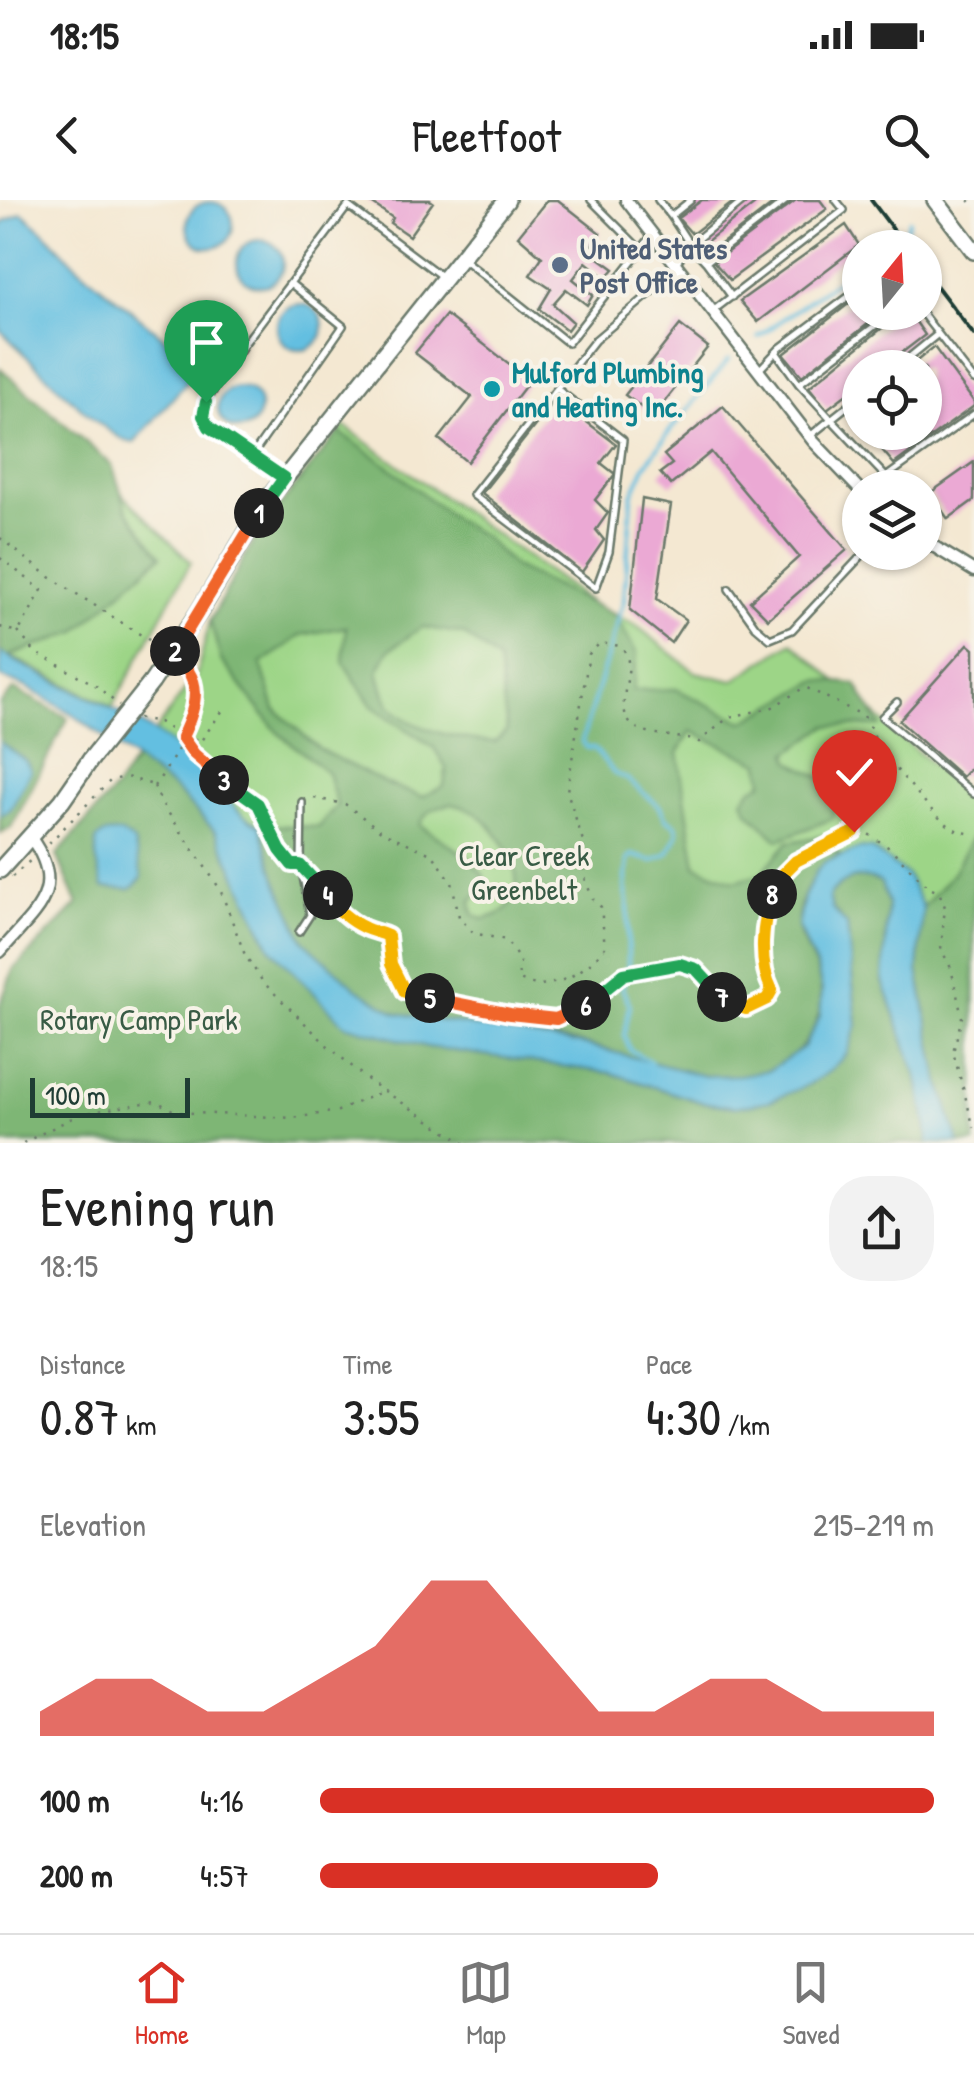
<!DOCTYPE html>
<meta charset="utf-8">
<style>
body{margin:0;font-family:"Patrick Hand",sans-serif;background:#f2f2f2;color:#222;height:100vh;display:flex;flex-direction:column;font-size:38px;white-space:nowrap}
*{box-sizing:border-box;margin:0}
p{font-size:32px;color:#767676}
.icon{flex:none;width:55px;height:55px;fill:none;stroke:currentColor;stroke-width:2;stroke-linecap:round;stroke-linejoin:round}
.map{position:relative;height:943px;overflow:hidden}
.details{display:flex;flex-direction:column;background:#fff;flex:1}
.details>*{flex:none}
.needle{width:65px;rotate:18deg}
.tools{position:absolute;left:842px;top:30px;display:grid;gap:20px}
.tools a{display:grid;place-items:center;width:100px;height:100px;border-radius:50%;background:#fff;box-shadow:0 2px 8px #0004;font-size:50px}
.scale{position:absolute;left:30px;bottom:25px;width:160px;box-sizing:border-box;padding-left:10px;border:5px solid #1f3d34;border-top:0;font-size:28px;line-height:35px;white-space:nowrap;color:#1f3d34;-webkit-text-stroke:8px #f7f3e8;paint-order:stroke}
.pin{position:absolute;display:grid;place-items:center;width:85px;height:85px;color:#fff;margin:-102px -42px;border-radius:50% 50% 50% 0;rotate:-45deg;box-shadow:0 0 10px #0007}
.pin .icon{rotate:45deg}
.km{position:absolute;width:50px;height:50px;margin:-25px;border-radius:50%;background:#222;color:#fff;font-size:28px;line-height:50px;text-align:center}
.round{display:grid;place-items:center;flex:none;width:105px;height:105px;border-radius:40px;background:#f2f2f2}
.head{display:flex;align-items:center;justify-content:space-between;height:170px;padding:0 40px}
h1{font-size:55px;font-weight:600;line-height:75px}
.metrics{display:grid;grid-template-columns:repeat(3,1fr);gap:15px;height:170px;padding:10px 40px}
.metrics div{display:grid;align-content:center}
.metrics b{font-size:50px;font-weight:600}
.metrics small{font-size:28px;font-weight:400}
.metrics p{font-size:28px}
.chart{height:280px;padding:20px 40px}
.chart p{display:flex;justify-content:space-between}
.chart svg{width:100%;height:180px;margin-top:10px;fill:#d93025;opacity:.7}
ul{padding:0 40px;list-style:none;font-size:32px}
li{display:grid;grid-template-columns:160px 120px 1fr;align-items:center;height:75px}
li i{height:25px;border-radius:12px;background:#d93025}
.status{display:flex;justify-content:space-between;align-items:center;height:70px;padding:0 50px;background:#fff;direction:ltr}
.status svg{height:28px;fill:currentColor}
header{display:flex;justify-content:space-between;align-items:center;height:130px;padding:0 40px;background:#fff;font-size:45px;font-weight:600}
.dock{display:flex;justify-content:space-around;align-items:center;height:140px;border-top:2px solid #e0e0e0;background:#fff;font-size:28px;color:#767676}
.dock a{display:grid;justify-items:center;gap:5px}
.dock .current{color:#d93025}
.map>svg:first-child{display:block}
</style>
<div class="status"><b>18:15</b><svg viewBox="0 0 49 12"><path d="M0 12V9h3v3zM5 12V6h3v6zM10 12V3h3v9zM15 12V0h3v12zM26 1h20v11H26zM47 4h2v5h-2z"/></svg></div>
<header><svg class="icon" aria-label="back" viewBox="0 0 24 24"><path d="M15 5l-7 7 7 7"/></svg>Fleetfoot<svg class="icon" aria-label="search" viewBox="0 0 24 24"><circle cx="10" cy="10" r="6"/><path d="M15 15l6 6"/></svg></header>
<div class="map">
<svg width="974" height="943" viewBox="0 0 974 943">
<rect width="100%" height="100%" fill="#f7f3e8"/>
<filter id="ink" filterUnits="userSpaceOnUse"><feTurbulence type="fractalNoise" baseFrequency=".01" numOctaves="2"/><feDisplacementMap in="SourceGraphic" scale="20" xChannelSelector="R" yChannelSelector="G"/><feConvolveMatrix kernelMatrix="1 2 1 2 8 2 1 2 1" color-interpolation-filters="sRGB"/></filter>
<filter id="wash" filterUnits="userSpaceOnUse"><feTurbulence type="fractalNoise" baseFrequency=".0048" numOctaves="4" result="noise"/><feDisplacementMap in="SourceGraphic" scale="40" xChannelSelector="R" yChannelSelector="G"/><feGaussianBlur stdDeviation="2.25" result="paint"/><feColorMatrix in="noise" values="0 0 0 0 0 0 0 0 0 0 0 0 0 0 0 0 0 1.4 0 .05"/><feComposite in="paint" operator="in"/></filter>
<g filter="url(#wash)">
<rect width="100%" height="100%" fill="#f4e8d2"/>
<!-- green -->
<path fill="#9dd587" stroke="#5e895e" stroke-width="2.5" d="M0 173 191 362 112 507 8 455Z
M344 226 617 421 615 415 637 426 695 472 733 481 792 442 974 601V943H0V805L13 770 78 704 57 655 115 589 197 473 210 421 257 334Z"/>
<!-- forest -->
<path fill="#7eb674" stroke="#4e7a54" stroke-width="2.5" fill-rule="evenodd" d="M0 168 112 265 127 310 161 356 76 432 7 457 0 452Z
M339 232 387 265 455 320 483 336 514 367 615 415 637 454 633 490 676 489 743 522 818 480 856 484 880 526H827L788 553 790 561 827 581 824 592 835 606 832 619 778 640 748 611 743 600 751 589 763 582 760 563 691 531 678 553 696 666 734 681 761 674 788 642 824 636 839 654C817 667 793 703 799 730 802 745 813 757 817 771 830 812 809 853 769 870 714 892 645 859 592 846 545 834 497 830 450 822 433 819 413 819 397 813 375 806 314 758 302 739 281 705 271 663 260 625L319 627 337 605 328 573 277 532 221 460 210 421 257 334ZM346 427 343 462 372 506 434 548 446 567 444 586 422 597 387 584 319 549 275 509 261 464 301 435ZM422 427 464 434 498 461 507 530 495 542C465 540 414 531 392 508 385 500 381 482 378 471L389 450ZM452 604C459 606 469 608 475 612 501 631 534 682 505 710 500 715 491 717 483 719L473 714 471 701 482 690 484 676 469 658 420 625C426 610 437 607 452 604Z
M14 489 68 518 11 628 0 633V616L11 609 31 570 26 561 0 542V504Z
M136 559 169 583 216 632 270 747 345 825 428 847 611 873 701 902 735 907 857 825 847 725 832 708 829 696C842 679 861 672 881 683L888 704 883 781 918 879 929 943H0V805L13 770 78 704 57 655 115 589Z
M974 634V943H959L938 876 918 771 923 707 953 673Z"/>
<!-- water -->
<path fill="#63bfe1" stroke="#417e8a" stroke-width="2.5" d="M187 25a23 23 0 1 1 46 0a23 23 0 1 1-46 0Z
M22 13 43 31 78 67 195 163 196 171 191 177 134 243C107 241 24 153 0 130V27L5 21Z
M237 63a23 23 0 1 1 46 0a23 23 0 1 1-46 0Z
M277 127a23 23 0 1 1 46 0a23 23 0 1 1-46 0Z
M218 208a21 21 0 1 1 42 0a21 21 0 1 1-42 0Z
M0 452C67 493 142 512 200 567 219 586 235 616 260 625L276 679 304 741 356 788 396 813 586 845 705 876 740 875 769 870 804 847 820 816 822 790 817 768 798 727 804 697 816 672 825 662 861 648 872 649 907 675 923 707 918 771 938 876 959 943H929L918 879 883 781 888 704 881 683C861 672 842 679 829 696L832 709 847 725 857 825 847 853 830 871 808 885 770 901 735 907 701 902 611 873 428 847 374 833 345 825 270 747 216 632 176 590 71 513 24 486 0 477Z
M0 542 26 561 31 570 11 609 0 616Z
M122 633 134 642 142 678 131 689 103 688 96 657V640L104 634Z"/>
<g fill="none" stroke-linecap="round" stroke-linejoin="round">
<!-- stream -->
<path stroke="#63bfe1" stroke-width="4" d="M905 32 909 20
M883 48 891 42
M758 137 860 64
M651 862 630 850 624 835 630 806 622 788 628 765V701L625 687 628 660 632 655 652 661 668 654 678 633 676 625 666 619 660 607 627 579 615 574 594 548H587L582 541 624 400 632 295 645 266 669 232 729 159"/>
</g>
<g id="blocks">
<!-- building -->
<path fill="#eba9d4" d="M367 0H430L433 2 409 36 390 23 393 18Z
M547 0H558L600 33 588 50 614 69 606 78 586 62 573 79 593 95 587 105 566 89 553 104 573 122 567 130 539 109 551 89 530 75 542 57 518 36Z
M702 0H736L692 34 678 18Z
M760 0H778L708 54 702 45Z
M796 0H820L827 9 730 80 714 62Z
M846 25 859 45 758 122 740 101Z
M860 95V112H883L802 176 784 154Z
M902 112H909L925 135 882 168H860V184L827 209 809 187Z
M446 115 530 180 467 262 439 239 472 197 415 153Z
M680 125 708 147 653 216 625 195Z
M934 147 974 202V206L894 264 867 232H925V168H908Z
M556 199 616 244 601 263 615 274 595 300 608 313 596 330 604 340 582 372 482 293Z
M723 206 847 350 768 419 750 401 799 357 711 252 671 285 660 273 672 264 664 255Z
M974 262V300L948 319 930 293Z
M642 299 671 305 657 399 686 420 671 443 630 410Z
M968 444 974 449V564L962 577 899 521Z"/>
</g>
</g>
<g filter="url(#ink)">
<use href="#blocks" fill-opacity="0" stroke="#6a796b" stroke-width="2.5"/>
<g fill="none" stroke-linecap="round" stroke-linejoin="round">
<!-- lane casing -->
<g stroke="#6a796b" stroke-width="10">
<path id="lane" d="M591 0 641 50
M658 0 671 16
M691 0 671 16 690 45 745 0
M463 59 568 143 653 34
M676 63 690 45 706 62
M732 97 706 62 787 0
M714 110 844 10 836 0
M921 112 974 180
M776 152 799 184
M896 168 938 134
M759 170 780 148 860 88
M557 189 623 240 609 352 596 388 473 295 595 140 678 70
M860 196 831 219 886 277 974 214
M810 236 831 219 799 184 893 112
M252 256 343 126 290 83
M282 276 209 227 203 217 206 202 245 143 348 6 441 76
M729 389 756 427 770 439 792 430 865 352
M897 502 882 517 974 594
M299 732 310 715 301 665 302 602"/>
</g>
<!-- street casing -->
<g stroke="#6a796b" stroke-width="15">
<path id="street" d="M626 0 813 241 860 290
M925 341 974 371
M0 752C34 712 69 691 31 638"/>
</g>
<!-- secondary casing -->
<g stroke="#6a796b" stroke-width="20">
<path id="secondary" d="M152 482 199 412 265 303 507 0
M0 670 62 601 91 559"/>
</g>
<!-- primary casing -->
<g stroke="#6a796b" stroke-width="20">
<path id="primary" d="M935 0 974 51"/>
</g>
<!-- path -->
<path stroke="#6a796b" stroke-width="2.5" stroke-dasharray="2.5 8" stroke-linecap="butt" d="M969 0 974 6
M0 338 50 377 160 447
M0 358 42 390 19 431
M0 427 17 432
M18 432 35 452 97 486 119 506
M138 518 159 522 182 537 202 562 237 592 257 604 280 649 291 665
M185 533 200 542 223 510
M154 586 161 602 220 689 245 755 263 782 328 846 369 881 464 943
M154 586C177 557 213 495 183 463
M314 598 345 604 381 631 433 655 452 682 459 717 473 733 506 740 520 761 518 779C548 796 586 772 605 747L601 707 593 699 586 682 582 663 584 644 567 591 589 454 600 443 621 446C641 470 612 498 630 523 640 536 681 535 699 542L729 517 771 508 805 487 864 516 884 555 936 615 953 629 974 635
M49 643 111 580 127 577 153 585
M12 677 32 659
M313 680 337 709 367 730H377L389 737 391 764 405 792 509 814 556 819 589 804 624 774 680 765 696 769 731 804 746 809 767 799 772 790 762 771 764 718 783 674 796 661 861 629 891 649 929 688 939 692 945 707 941 749 951 768 962 817 953 852 974 928
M23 943 80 914 156 901 176 912 293 918 338 911 381 892"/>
<!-- lane -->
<use href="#lane" stroke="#fff" stroke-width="5"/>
<!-- street -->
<use href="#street" stroke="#fff" stroke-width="10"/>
<!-- secondary -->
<use href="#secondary" stroke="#fff" stroke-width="15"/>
<!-- primary -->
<use href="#primary" stroke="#fff" stroke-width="15"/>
<!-- rail -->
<path stroke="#1f3d34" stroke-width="4" d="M871 0 907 48
M925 71 974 135"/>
<!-- secondary-bridge casing -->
<g stroke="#6a796b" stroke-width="20" stroke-linecap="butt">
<path id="secondary-bridge" d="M91 559 152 482"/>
</g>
<!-- secondary-bridge -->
<use href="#secondary-bridge" stroke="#fff" stroke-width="15"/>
</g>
</g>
<g fill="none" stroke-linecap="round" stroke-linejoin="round" filter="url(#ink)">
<!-- split-1 casing -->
<g stroke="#fff" stroke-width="20">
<path id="split-1" d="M206 202 203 216 209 227 284 278 259 313"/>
</g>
<!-- split-2 casing -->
<g stroke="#fff" stroke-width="20">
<path id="split-2" d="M175 451 259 313"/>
</g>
<!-- split-3 casing -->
<g stroke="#fff" stroke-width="20">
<path id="split-3" d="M175 451 171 456C205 476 197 506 182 537L194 554 224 580"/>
</g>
<!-- split-4 casing -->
<g stroke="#fff" stroke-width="20">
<path id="split-4" d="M224 580 258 604 280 650 292 665H300L328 695"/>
</g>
<!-- split-5 casing -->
<g stroke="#fff" stroke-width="20">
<path id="split-5" d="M328 695C336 709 350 721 365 728 373 732 380 732 388 736L391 764 405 792 430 798"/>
</g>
<!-- split-6 casing -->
<g stroke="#fff" stroke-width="20">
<path id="split-6" d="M430 798 510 814 556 819 586 805"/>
</g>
<!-- split-7 casing -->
<g stroke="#fff" stroke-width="20">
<path id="split-7" d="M586 805 624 774 680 764 696 769 722 797"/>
</g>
<!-- split-8 casing -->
<g stroke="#fff" stroke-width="20">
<path id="split-8" d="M722 797 731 804 746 809 767 799 772 790C758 763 762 723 772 694"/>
</g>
<!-- split-9 casing -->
<g stroke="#fff" stroke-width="20">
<path id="split-9" d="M772 694 783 674 796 661 854 632"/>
</g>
<!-- split-1 -->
<use href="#split-1" stroke="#22a559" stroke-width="12"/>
<!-- split-2 -->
<use href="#split-2" stroke="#f0652b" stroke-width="12"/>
<!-- split-3 -->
<use href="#split-3" stroke="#f0652b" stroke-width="12"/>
<!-- split-4 -->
<use href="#split-4" stroke="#22a559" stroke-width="12"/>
<!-- split-5 -->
<use href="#split-5" stroke="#f5b400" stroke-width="12"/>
<!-- split-6 -->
<use href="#split-6" stroke="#f0652b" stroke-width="12"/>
<!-- split-7 -->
<use href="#split-7" stroke="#22a559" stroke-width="12"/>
<!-- split-8 -->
<use href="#split-8" stroke="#f5b400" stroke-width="12"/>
<!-- split-9 -->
<use href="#split-9" stroke="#f5b400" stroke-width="12"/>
</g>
<!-- markers -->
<circle fill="#5c6f8a" stroke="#f7f3e8" stroke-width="4" cx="560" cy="65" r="10"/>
<circle fill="#0f9aa8" stroke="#f7f3e8" stroke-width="4" cx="492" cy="189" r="10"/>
<g text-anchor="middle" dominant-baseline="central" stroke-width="8" stroke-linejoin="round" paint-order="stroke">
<!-- service labels -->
<g font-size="30" font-weight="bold" fill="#4e5e75" stroke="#f7f3e8" text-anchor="start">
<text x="580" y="48">United States<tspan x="580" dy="34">Post Office</tspan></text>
</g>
<!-- culture labels -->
<g font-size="30" font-weight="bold" fill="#0d838f" stroke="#f7f3e8" text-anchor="start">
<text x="512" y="172">Mulford Plumbing<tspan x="512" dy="34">and Heating Inc.</tspan></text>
</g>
<!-- park labels -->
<g font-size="30" fill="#385b45" stroke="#f7f3e8">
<text x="524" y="655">Clear Creek<tspan x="524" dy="34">Greenbelt</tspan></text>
<text x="139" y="819">Rotary Camp Park</text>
</g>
</g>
</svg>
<div class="tools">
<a><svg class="needle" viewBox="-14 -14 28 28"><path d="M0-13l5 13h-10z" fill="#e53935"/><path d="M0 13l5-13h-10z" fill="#767676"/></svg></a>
<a><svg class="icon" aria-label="locate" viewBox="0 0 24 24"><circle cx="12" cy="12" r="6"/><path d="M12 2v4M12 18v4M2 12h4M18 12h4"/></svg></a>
<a><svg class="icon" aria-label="layers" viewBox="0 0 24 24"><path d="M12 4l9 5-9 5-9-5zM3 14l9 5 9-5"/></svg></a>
</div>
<div class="scale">100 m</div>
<div class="pin" style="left:206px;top:202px;background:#1e9e55"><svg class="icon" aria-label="arrive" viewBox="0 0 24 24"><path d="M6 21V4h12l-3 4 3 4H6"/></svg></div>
<div class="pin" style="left:854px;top:632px;background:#d93025"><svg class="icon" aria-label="check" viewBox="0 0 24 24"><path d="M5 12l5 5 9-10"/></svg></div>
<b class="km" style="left:259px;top:313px">1</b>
<b class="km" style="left:175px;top:451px">2</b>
<b class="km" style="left:224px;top:580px">3</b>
<b class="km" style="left:328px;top:695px">4</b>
<b class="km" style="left:430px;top:798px">5</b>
<b class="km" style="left:586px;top:805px">6</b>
<b class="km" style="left:722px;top:797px">7</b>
<b class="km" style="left:772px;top:694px">8</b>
</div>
<section class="details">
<div class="head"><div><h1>Evening run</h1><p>18:15</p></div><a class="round"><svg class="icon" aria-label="share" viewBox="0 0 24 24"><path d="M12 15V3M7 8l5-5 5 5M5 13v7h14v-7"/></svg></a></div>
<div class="metrics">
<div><p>Distance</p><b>0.87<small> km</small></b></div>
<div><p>Time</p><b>3:55</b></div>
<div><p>Pace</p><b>4:30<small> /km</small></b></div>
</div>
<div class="chart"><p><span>Elevation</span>215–219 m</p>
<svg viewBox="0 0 160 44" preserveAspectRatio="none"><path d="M0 44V38L10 30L20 30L30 38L40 38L50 30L60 22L70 6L80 6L90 22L100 38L110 38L120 30L130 30L140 38L150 38L160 38V44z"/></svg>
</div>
<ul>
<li><b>100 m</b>4:16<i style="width:100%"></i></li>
<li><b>200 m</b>4:57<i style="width:55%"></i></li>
</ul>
</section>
<nav class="dock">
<a class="current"><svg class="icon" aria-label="home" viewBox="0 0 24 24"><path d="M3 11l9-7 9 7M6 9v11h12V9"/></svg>Home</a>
<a><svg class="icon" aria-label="map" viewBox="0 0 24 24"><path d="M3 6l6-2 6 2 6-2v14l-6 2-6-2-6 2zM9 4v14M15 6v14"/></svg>Map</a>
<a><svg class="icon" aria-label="saved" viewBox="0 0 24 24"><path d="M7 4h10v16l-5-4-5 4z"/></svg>Saved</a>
</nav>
